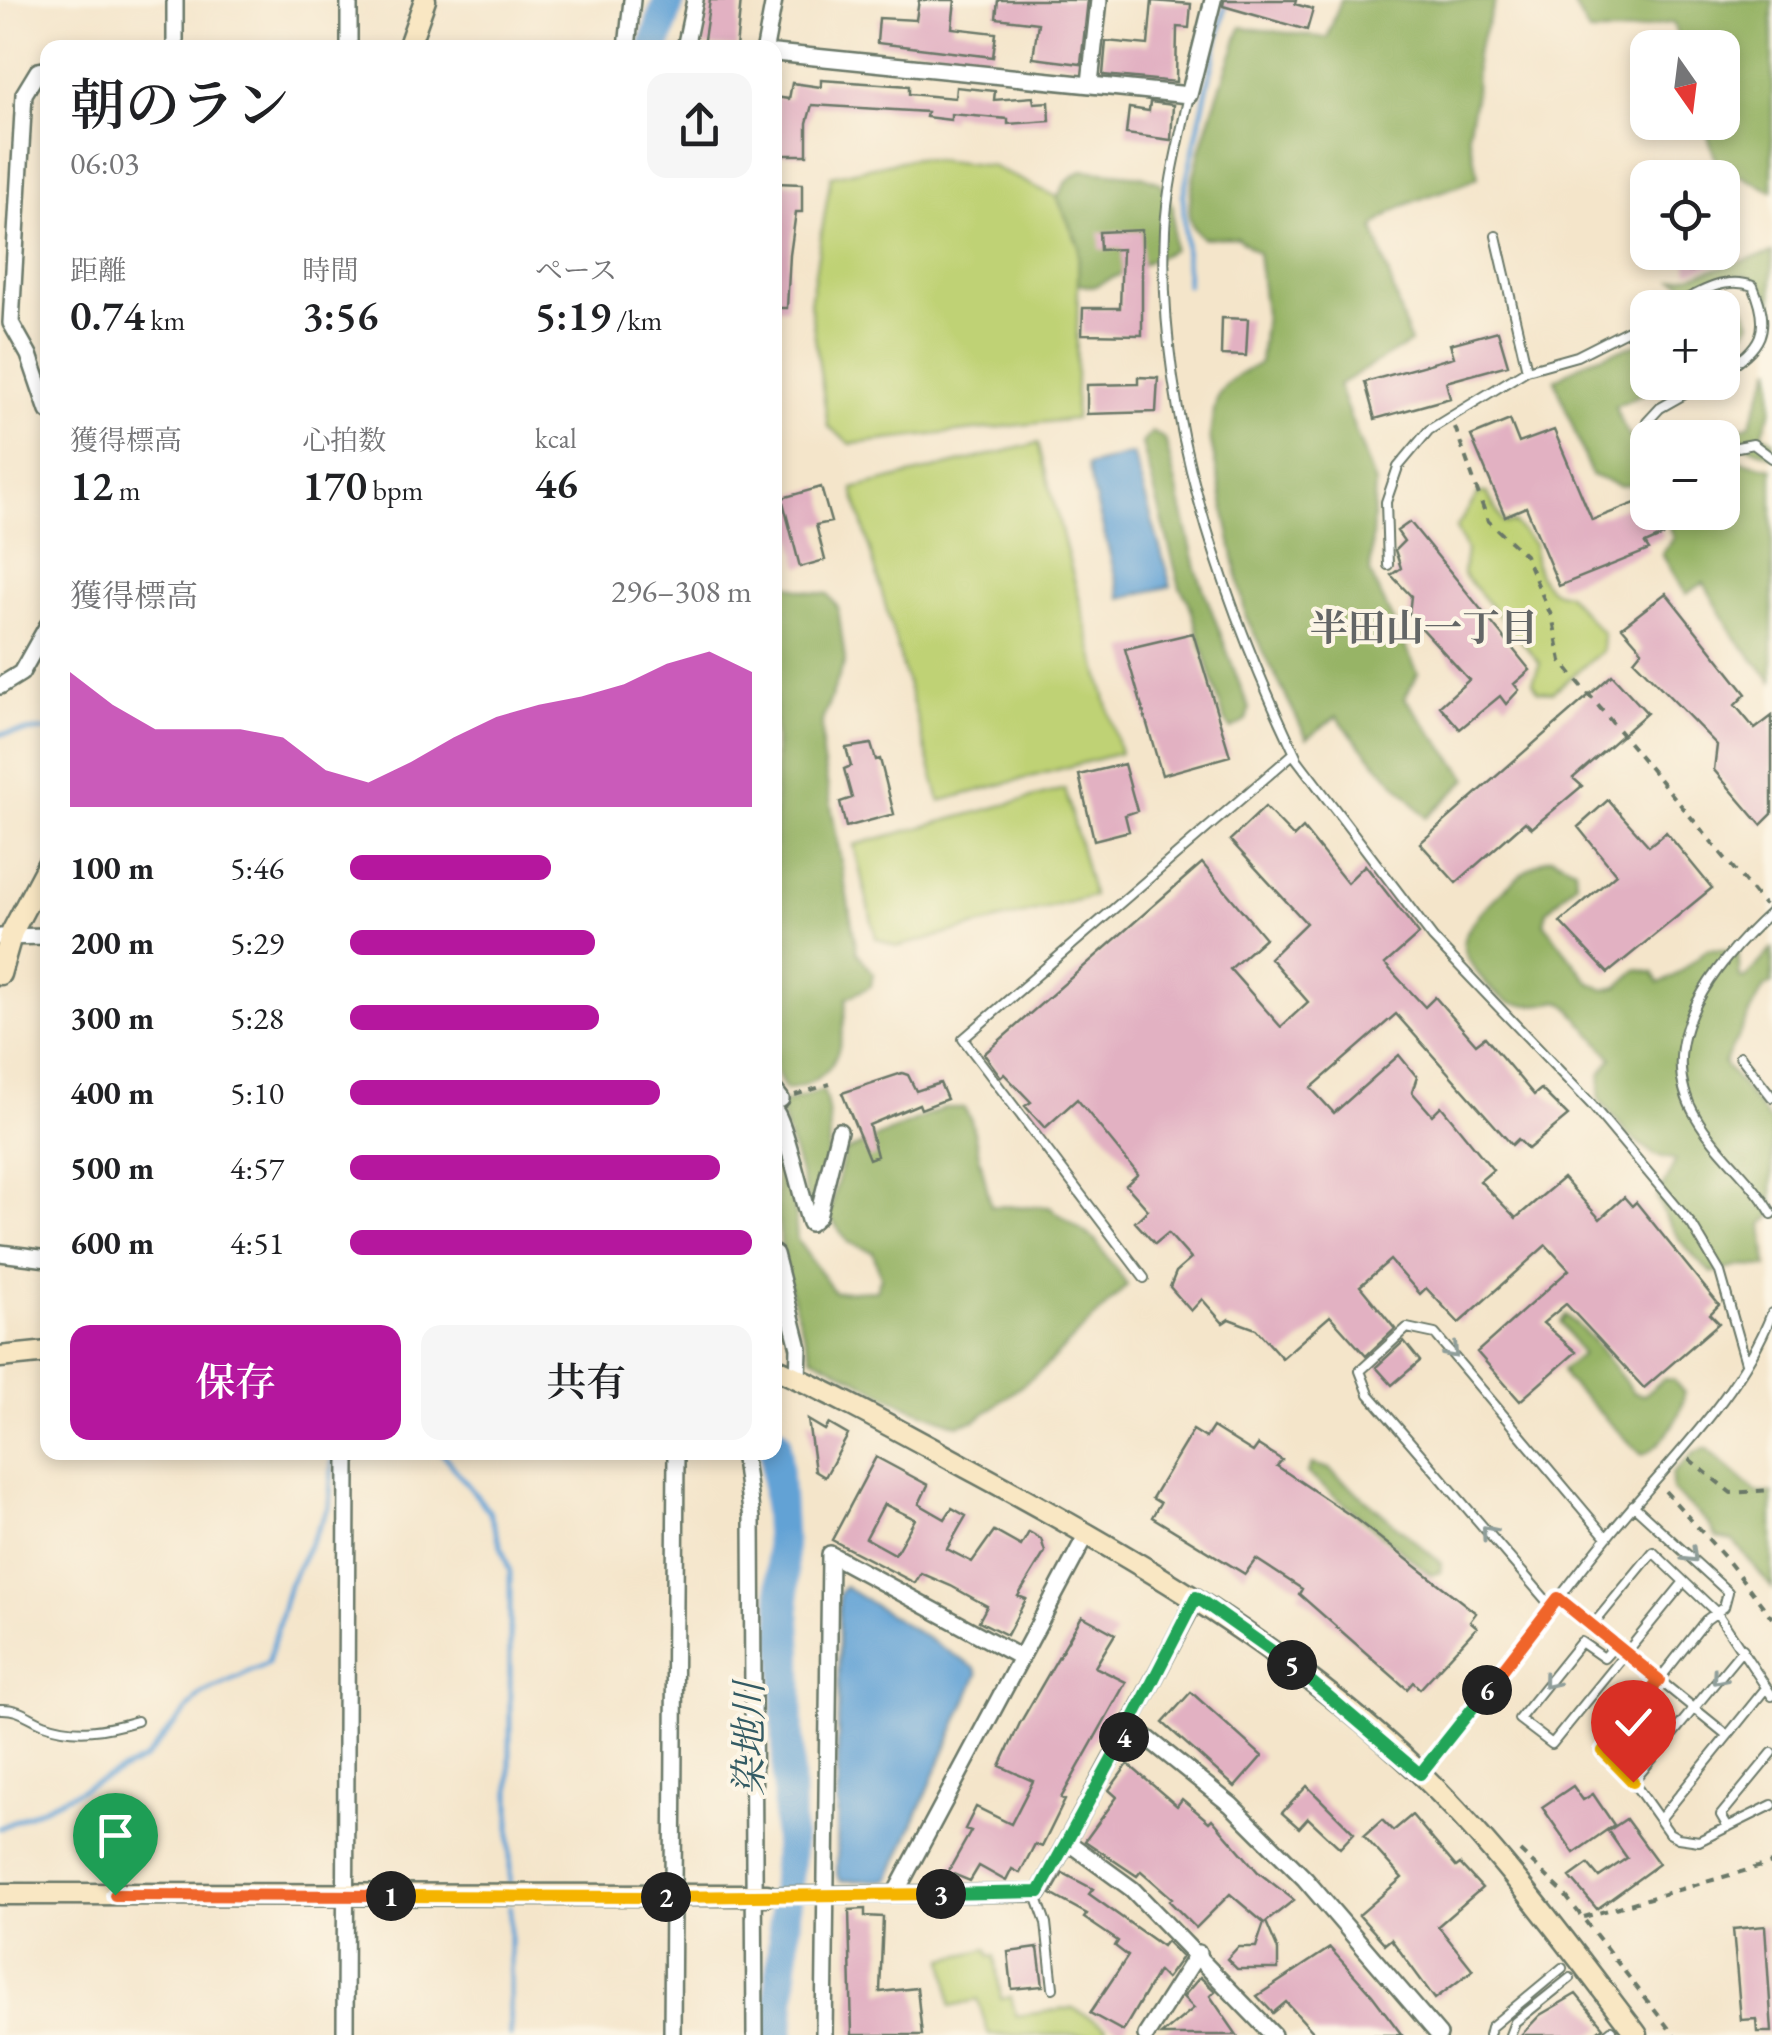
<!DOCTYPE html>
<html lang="ja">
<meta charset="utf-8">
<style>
body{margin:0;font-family:"EB Garamond","Noto Serif JP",serif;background:#f6f6f6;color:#202124;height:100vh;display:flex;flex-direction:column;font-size:38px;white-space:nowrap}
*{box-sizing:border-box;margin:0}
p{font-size:32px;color:#757577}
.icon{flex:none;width:55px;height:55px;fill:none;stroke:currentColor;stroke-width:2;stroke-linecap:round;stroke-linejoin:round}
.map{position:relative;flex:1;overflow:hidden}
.sheet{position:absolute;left:40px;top:40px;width:742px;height:1420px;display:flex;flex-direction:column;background:#fff;border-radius:20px;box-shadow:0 5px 15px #0003}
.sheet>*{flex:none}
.needle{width:65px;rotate:166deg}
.controls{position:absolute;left:1630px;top:30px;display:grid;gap:20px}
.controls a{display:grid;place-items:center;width:110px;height:110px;border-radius:20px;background:#fff;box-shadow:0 5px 15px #0003;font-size:50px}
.pin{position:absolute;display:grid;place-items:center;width:85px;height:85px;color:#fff;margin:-102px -42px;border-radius:50% 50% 50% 0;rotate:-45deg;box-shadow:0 0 10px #0007}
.pin .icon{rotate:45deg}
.km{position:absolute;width:50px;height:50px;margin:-25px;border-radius:50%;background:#222;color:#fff;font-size:28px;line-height:50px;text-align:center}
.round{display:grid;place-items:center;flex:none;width:105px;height:105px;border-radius:20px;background:#f6f6f6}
.headline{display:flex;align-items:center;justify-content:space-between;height:170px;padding:0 30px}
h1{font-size:55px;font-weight:600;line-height:75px}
.figures{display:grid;grid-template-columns:repeat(3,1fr);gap:15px;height:170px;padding:10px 30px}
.figures div{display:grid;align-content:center}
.figures b{font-size:42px;font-weight:600}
.figures small{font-size:28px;font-weight:400}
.figures p{font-size:28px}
.chart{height:280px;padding:20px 30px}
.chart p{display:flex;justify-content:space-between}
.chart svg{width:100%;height:180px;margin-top:10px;fill:#b5179e;opacity:.7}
.button{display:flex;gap:20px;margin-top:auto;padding:20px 30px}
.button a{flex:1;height:115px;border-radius:20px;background:#b5179e;color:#fff;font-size:40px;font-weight:600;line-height:115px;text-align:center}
.button a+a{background:#f6f6f6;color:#202124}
ul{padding:0 30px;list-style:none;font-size:32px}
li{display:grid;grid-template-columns:160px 120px 1fr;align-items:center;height:75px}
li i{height:25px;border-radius:12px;background:#b5179e}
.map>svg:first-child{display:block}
</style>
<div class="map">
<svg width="1772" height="2035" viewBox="0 0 1772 2035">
<rect width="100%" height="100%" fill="#fcf5e5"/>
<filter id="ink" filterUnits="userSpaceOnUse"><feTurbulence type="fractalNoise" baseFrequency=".01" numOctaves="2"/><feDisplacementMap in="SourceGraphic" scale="20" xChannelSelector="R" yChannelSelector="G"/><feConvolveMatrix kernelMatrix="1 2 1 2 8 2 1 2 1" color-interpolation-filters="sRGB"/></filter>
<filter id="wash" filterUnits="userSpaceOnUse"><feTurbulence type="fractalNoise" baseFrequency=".0048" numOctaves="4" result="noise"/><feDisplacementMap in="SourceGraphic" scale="40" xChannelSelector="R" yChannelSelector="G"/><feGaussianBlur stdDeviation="2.25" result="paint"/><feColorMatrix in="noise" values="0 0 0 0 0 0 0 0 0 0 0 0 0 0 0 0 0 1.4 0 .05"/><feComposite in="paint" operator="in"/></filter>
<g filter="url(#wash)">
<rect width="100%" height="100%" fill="#f4e5ca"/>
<!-- green -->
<path fill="#bfd275" stroke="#6f8854" stroke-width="2.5" d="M915 158 991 166 1057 197 1079 246 1075 419 851 444 828 426 810 303 831 176Z
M1038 443 1120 753 940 801 853 489Z
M1479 493H1487L1503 523H1514L1534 544C1534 569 1540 592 1567 594L1603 634 1602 651 1553 692 1538 691 1533 682 1540 663 1463 574 1466 550 1456 528Z
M1065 789 1093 896 897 947 876 938 854 845Z
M987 1949 990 1957 995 1956 1001 1999 1011 1997 1016 2016 1073 2008 1106 2027 1107 2035H989L978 2000 951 2006 945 1959Z"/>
<!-- forest -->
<path fill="#97b466" stroke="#5b784d" stroke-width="2.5" d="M1341 0H1496L1476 54 1475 98 1468 133 1478 177C1446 194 1397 199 1374 228L1410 343 1338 385 1375 484 1370 573 1418 673 1405 698 1468 779 1426 818C1397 782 1363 753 1337 716L1307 738 1246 617 1210 437C1216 388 1218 386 1260 363L1265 314 1258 253 1236 237 1203 238C1197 233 1191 226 1190 218 1185 176 1227 72 1241 27L1327 38Z
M1571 0H1772V191L1731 171 1719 170 1704 123 1722 122V48L1681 47 1673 22 1622 33H1589Z
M1082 170 1142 176 1160 183 1173 208V250L1093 287 1078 284 1079 246 1057 197 1067 181Z
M1772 253V304L1761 284 1747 275 1688 286 1674 280Z
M1730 300 1743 303 1751 322 1737 346 1723 355 1722 308 1715 307Z
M1647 341 1648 382 1667 383 1615 406C1623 436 1648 453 1647 483L1620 486 1591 475 1555 380 1588 360Z
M1772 366V408L1762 434 1772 440V456L1722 436 1750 424Z
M1152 432 1165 439 1197 572 1249 709 1246 721 1231 729 1224 718 1189 602 1180 587 1142 443Z
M1723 457 1772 468V681L1735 637 1704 583 1686 594 1662 554 1674 538 1665 513 1722 512Z
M775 571C785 590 808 592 828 594L838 608 845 661 822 721V755L857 952 873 973 871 986 847 998C840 1045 843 1079 786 1090L775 1069Z
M1552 857 1575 868 1576 882 1547 911 1544 923 1589 982 1604 990 1618 987 1637 969 1654 973 1659 983C1679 976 1691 963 1707 949L1738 951 1740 978 1745 979 1772 949V983L1763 989 1724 1063 1772 1124V1216L1763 1224 1767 1267 1741 1266 1712 1273C1686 1252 1669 1229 1657 1198L1676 1160 1655 1155 1629 1136 1599 1099 1601 1074 1612 1058 1569 1007 1560 1001C1546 1004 1521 1008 1507 1001 1492 993 1460 958 1464 939 1469 919 1531 859 1552 857Z
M823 1090C838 1132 824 1174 813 1216L780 1108 784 1103Z
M944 1108H964L971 1120 991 1206 1049 1207 1095 1240 1127 1285 1042 1370 976 1420 958 1425 907 1406 812 1356C777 1267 775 1214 775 1119L793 1192 797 1240 834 1292 876 1290 881 1277 873 1252 848 1242 829 1216 845 1152Z
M1566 1315 1591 1338 1634 1393 1644 1395 1664 1379 1673 1380 1684 1393C1683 1415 1663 1446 1642 1455L1566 1379 1562 1370 1582 1354 1561 1322Z
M1706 1448 1757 1493H1772V1588L1733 1541 1717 1538 1708 1523 1672 1490V1474L1695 1452Z
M1312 1464 1329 1469 1441 1563 1440 1572 1431 1575 1307 1473Z"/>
<!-- water -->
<path fill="#62a2d5" stroke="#407084" stroke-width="2.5" d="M1133 454 1171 586 1121 598 1087 466Z
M845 1587 975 1668 978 1674 889 1880 840 1881 837 1875 839 1594Z"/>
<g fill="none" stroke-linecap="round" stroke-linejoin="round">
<!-- stream -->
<path stroke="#62a2d5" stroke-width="5" d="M1187 285 1183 196 1227 0
M0 734 48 730
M441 1452 489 1511 510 1572V1884
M0 1828 144 1760 200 1695 268 1663 289 1585 329 1506 333 1452
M510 2035V1907"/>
<!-- river -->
<path stroke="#62a2d5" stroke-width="32" d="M654 48 669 0
M775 1442 787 1655 789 1845 778 2035"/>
</g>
<g id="blocks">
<!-- building -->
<path fill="#e2b1c2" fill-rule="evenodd" d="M710 0H741L736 48 703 46Z
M919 0H955L952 28 996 33 993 57 877 43 879 18 916 20Z
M998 0H1088L1081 64 1033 58 1038 23 996 18Z
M1224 0H1296L1295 4 1313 9 1307 30 1223 6Z
M1152 1 1191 4 1189 28 1177 27 1176 82 1103 75 1106 41 1148 45Z
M821 80 909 86V94L955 98 956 87 995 91 994 100 1033 97 1034 103 1049 102 1050 121 1008 124V119L951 114V120L926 117 927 112 812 105 807 123V155H779L775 97 789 99 792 83 821 87Z
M1150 102 1173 105 1171 140 1126 134 1129 108 1149 111Z
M775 183 802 184V212H796L790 255 787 308H775Z
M1142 230V335L1082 334 1083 308H1120L1122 249 1100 250 1099 232Z
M1684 252H1711L1714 265 1689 272Z
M1222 318 1248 319 1246 356 1221 355Z
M1498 331 1508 365 1446 382 1450 398 1375 419 1365 382 1454 357 1450 344Z
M1138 377 1158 378 1156 412 1087 414V385L1138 384Z
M1510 420 1519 443 1554 430 1592 520 1648 498V512H1653L1663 536 1645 544 1649 550 1559 586 1526 507 1505 516 1471 436Z
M821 487 831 522 816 525 825 560 800 567 782 498Z
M1410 522 1530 670 1514 684 1519 690 1506 704 1500 696 1460 729 1440 706 1469 680 1409 614 1411 596 1391 575 1401 568 1395 550 1404 541 1397 531Z
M1666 593 1746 694 1735 705 1755 729 1772 716V814L1761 825 1714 770 1717 745 1634 660 1642 650 1622 627Z
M1193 633 1230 756 1162 775 1125 649Z
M1612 675 1647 713 1573 778 1582 786 1532 828 1525 822 1456 883 1420 843Z
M871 744 876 760 880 759 894 814 846 827 840 802 852 798 844 769 851 766 846 748Z
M1124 764 1137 811 1125 815 1129 831 1094 840 1079 775Z
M1608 800 1649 846 1666 832 1712 888 1608 973 1560 922 1616 874 1578 827Z
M1265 807 1294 837 1303 828 1347 883 1365 865 1419 934 1385 964 1425 1007 1435 997 1476 1044 1485 1037 1534 1095 1541 1089 1568 1116 1528 1149 1518 1139 1512 1145 1396 1014 1311 1088 1334 1113 1399 1055 1417 1077 1412 1092 1432 1115 1441 1106 1493 1170 1480 1181 1516 1218 1563 1178 1600 1219 1624 1197 1632 1206 1636 1202 1719 1305 1710 1314 1719 1323 1644 1388 1566 1304 1543 1323 1576 1352 1520 1401 1477 1352 1569 1270 1546 1245 1459 1323 1426 1288 1420 1294 1390 1260 1360 1286 1395 1329 1366 1356 1330 1316 1282 1358 1256 1329 1229 1319 1223 1323 1202 1299 1191 1311 1170 1287 1176 1272 1191 1259 1168 1233 1155 1244 1135 1222 1148 1210 1126 1185 1138 1174 1077 1099 1045 1128 1025 1106 1031 1102 1004 1074 1001 1077 984 1054 1202 863 1265 938 1230 969 1281 1027 1308 1002 1270 958 1306 923 1230 840Z
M902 1073 908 1075 916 1091 940 1083 947 1099 921 1109 919 1104 869 1125 877 1156 869 1159 842 1093Z
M1404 1341 1420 1361 1392 1385 1376 1367Z
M808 1420 825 1430 829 1424 848 1435 825 1477 815 1471Z
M1213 1427 1253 1452 1258 1445 1282 1460 1277 1466 1353 1517 1476 1613 1470 1621 1477 1627 1420 1689 1413 1682 1407 1689 1299 1594 1302 1589 1256 1559 1245 1574 1152 1517 1160 1503 1152 1498 1193 1430 1206 1438Z
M876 1457 928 1485 919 1504 945 1519 952 1508 966 1516 947 1549 972 1562 994 1531 1021 1546 1029 1532 1041 1539 1045 1552 1018 1596 1026 1599 1007 1635 979 1621 987 1606 951 1586 921 1573 915 1583 832 1540ZM884 1504 915 1519 895 1554 866 1538Z
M1082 1616 1115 1634 1095 1667 1126 1682 1061 1798 1065 1800 1042 1847 1035 1844 1020 1873 1012 1869 1006 1881 979 1866 970 1881 948 1872 971 1831 965 1829 976 1807 1011 1824 1033 1781 1000 1766 1020 1723Z
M1191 1692 1262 1756 1235 1787 1163 1723Z
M1128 1764 1177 1806 1182 1799 1209 1822 1212 1819 1258 1872 1294 1900 1266 1922 1278 1950V1969H1237L1227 1959 1238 1947H1256L1264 1923 1230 1894 1196 1928 1169 1901 1172 1898 1141 1871 1137 1876 1085 1841 1117 1797 1109 1790Z
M1307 1786 1354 1833 1340 1848 1308 1818 1299 1828 1282 1813Z
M1573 1786 1583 1800 1593 1794 1614 1825 1574 1853 1542 1807Z
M1412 1815 1456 1867 1460 1864 1482 1888 1438 1926 1473 1970 1435 1999 1391 1939 1385 1944 1359 1915 1402 1878 1364 1836 1382 1820 1393 1831Z
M1626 1819 1659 1864 1597 1909 1570 1877 1588 1864 1599 1877 1627 1858 1608 1831Z
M1063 1873 1093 1889 1089 1894 1162 1946 1166 1941 1182 1957 1166 1979 1158 1971 1123 2031 1090 2013 1128 1956 1115 1946 1118 1941 1084 1918 1087 1914 1051 1894Z
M865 1909V1916L883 1917 880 1992 917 1988 922 2035H852L849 1910Z
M1765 1926 1772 2032H1757L1756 2019 1741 2020 1733 1929Z
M1038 1948 1043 1986 1012 1989 1008 1952Z
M1330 1948 1372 1995 1402 2035H1316L1286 2002 1273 2013 1257 1996Z
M1200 1977 1215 1991 1210 1996 1237 2035H1161L1194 2008 1183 1997Z
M1576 1994 1603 2027 1593 2035H1521L1540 2015Z"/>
</g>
</g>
<g filter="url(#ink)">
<use href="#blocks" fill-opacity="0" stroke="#6a7868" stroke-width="2.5"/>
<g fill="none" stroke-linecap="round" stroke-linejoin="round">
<!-- lane casing -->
<g stroke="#6a7868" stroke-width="12">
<path id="lane" d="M1189 95C1180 138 1167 185 1165 230 1157 411 1219 594 1296 756
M1496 236 1527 370
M1671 308C1696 294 1724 275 1753 286 1772 331 1762 347 1722 372
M1649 438 1647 422 1660 408 1706 382
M1722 450 1753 444 1772 458
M1388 565 1386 502 1398 467 1429 430 1527 370 1577 356 1648 320
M1293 754 1433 938 1591 1104 1692 1225 1720 1272 1746 1363
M1772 911C1718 960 1650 1040 1696 1117 1717 1153 1751 1178 1772 1214
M1740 1056 1772 1097
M1144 1278 963 1039 1293 754
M1633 1505 1728 1592 1724 1607 1706 1620 1603 1751 1633 1782 1669 1833 1678 1838 1699 1841 1772 1805
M1558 1598 1727 1735
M1551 1606 1369 1394 1360 1371 1407 1328 1435 1334 1606 1537
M1592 1626 1653 1552 1717 1613 1772 1696
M1616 1645 1604 1658 1581 1642 1519 1719 1552 1744 1683 1583
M0 1709C19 1708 27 1717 44 1724 76 1736 106 1730 137 1721
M1423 1770C1487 1697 1543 1616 1604 1541 1661 1469 1738 1401 1772 1313
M1633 1782 1743 1649
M1661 1818 1766 1688
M1728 1827 1721 1815 1772 1753
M1036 1895 1046 1923 1053 1988
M1489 2035 1491 2027 1562 1968
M1510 2035 1515 2022 1570 1978
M1605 2035 1611 2030"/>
</g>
<!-- street casing -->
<g stroke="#6a7868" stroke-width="20">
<path id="street" d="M175 0V48
M349 0V48
M627 48 632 0
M685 48 695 0
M765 48 774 0
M775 53 1189 95 1213 0
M48 69 38 71 24 94 11 323 29 355 48 411
M1090 83 1099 0
M0 686 21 673 48 625
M0 937 48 936
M775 1091 781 1099
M775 1111C785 1123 802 1200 810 1223L818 1216 839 1131
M0 1253 48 1259
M775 1254 799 1348 798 1379
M743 1452 752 1518 755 2035
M1197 1597 1130 1724 1231 1805 1305 1879 1439 2035
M1069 1843 1132 1889 1273 2035
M895 1894 1039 1893 1130 1724
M767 1895 895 1894 1088 1532
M345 2035 347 1452
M672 2035 676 1452
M824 2035 830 1554 1020 1657
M1146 2035 1198 1953"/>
</g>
<!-- secondary casing -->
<g stroke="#6a7868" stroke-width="25">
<path id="secondary" d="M408 48 425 0
M0 974 12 932 48 864
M0 1357 48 1352
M775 1368C844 1399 910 1437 977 1473 1135 1558 1289 1648 1420 1773 1501 1852 1568 1945 1637 2035
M0 1894 767 1895"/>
</g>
<!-- path -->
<path stroke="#6a7868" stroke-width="4" stroke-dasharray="8 8" stroke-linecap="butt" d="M1455 427 1488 521 1525 555 1553 620 1561 661 1764 905
M795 1095 830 1084
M1689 1459 1731 1493 1772 1490
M1665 1491 1728 1561 1772 1618
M1520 1851 1561 1890 1674 2035
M1584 1917 1772 1863"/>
<!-- lane -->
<use href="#lane" stroke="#fff" stroke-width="8"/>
<!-- street -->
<use href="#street" stroke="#fff" stroke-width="15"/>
<!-- secondary -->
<use href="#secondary" stroke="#f9e7c3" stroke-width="20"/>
</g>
<!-- one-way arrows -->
<defs><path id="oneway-chevron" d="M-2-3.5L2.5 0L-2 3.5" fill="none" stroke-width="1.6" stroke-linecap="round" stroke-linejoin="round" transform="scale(2.5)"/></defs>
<g stroke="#8f9e9a">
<use href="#oneway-chevron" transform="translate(1452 1352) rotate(48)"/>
<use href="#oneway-chevron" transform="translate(1488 1532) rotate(-130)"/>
<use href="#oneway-chevron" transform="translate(1691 1556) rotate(44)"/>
<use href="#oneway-chevron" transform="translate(1718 1678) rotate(131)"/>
<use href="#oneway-chevron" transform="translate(1549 1682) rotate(129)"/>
</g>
</g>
<g fill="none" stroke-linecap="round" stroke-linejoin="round" filter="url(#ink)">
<!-- split-1 casing -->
<g stroke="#fff" stroke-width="20">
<path id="split-1" d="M115 1895 391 1896"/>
</g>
<!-- split-2 casing -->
<g stroke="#fff" stroke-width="20">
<path id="split-2" d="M391 1896 666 1897"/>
</g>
<!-- split-3 casing -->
<g stroke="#fff" stroke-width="20">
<path id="split-3" d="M666 1897 941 1894"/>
</g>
<!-- split-4 casing -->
<g stroke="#fff" stroke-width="20">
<path id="split-4" d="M941 1894 1039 1892 1124 1737"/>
</g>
<!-- split-5 casing -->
<g stroke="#fff" stroke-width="20">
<path id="split-5" d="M1124 1737 1196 1597 1292 1665"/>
</g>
<!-- split-6 casing -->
<g stroke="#fff" stroke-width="20">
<path id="split-6" d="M1292 1665 1420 1774 1487 1690"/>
</g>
<!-- split-7 casing -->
<g stroke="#fff" stroke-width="20">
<path id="split-7" d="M1487 1690 1558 1598 1659 1680 1640 1703"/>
</g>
<!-- split-8 casing -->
<g stroke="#fff" stroke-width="20">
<path id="split-8" d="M1633 1782 1603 1751 1640 1703"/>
</g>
<!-- split-1 -->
<use href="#split-1" stroke="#f0652b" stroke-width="12"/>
<!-- split-2 -->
<use href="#split-2" stroke="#f5b400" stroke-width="12"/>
<!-- split-3 -->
<use href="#split-3" stroke="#f5b400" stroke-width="12"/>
<!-- split-4 -->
<use href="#split-4" stroke="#22a559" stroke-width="12"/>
<!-- split-5 -->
<use href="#split-5" stroke="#22a559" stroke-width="12"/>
<!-- split-6 -->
<use href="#split-6" stroke="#22a559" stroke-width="12"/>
<!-- split-7 -->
<use href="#split-7" stroke="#f0652b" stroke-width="12"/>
<!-- split-8 -->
<use href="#split-8" stroke="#f5b400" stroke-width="12"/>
</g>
<g text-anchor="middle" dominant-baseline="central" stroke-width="8" stroke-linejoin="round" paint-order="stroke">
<!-- neighbourhood labels -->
<g font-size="38" font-weight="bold" fill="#636666" stroke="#fcf5e5">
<text x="1424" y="627">半田山一丁目</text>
</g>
<!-- water labels -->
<g font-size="38" font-style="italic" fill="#335b64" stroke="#fcf5e5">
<text transform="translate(748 1739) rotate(-90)">染地川</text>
</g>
</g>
</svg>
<div class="controls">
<a><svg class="needle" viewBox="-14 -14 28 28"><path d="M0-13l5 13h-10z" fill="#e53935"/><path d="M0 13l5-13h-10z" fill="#757577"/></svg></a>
<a><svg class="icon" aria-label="locate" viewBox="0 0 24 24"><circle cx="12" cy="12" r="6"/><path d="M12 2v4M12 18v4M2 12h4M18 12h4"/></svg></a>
<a>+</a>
<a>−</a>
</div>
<div class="pin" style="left:115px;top:1895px;background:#1e9e55"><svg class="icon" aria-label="arrive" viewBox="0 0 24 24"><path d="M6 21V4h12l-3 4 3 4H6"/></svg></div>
<div class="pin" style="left:1633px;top:1782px;background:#d93025"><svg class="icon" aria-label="check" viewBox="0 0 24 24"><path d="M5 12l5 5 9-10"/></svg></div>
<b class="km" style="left:391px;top:1896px">1</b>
<b class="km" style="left:666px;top:1897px">2</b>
<b class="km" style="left:941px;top:1894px">3</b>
<b class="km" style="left:1124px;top:1737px">4</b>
<b class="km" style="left:1292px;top:1665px">5</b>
<b class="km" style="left:1487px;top:1690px">6</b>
<section class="sheet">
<div class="headline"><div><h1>朝のラン</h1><p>06:03</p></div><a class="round"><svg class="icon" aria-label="share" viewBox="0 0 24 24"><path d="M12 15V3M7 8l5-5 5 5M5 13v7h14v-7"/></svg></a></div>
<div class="figures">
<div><p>距離</p><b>0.74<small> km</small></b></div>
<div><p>時間</p><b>3:56</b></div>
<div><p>ペース</p><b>5:19<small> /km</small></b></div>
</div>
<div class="figures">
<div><p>獲得標高</p><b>12<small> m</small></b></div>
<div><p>心拍数</p><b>170<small> bpm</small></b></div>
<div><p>kcal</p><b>46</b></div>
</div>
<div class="chart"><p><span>獲得標高</span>296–308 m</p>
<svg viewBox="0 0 160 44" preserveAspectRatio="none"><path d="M0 44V11L10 19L20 25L30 25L40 25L50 27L60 35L70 38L80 33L90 27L100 22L110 19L120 17L130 14L140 9L150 6L160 11V44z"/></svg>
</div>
<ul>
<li><b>100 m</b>5:46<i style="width:50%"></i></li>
<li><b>200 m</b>5:29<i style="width:61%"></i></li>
<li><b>300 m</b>5:28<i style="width:62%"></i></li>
<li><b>400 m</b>5:10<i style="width:77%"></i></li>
<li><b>500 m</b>4:57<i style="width:92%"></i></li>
<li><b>600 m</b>4:51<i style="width:100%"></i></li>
</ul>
<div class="button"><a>保存</a><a>共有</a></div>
</section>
</div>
